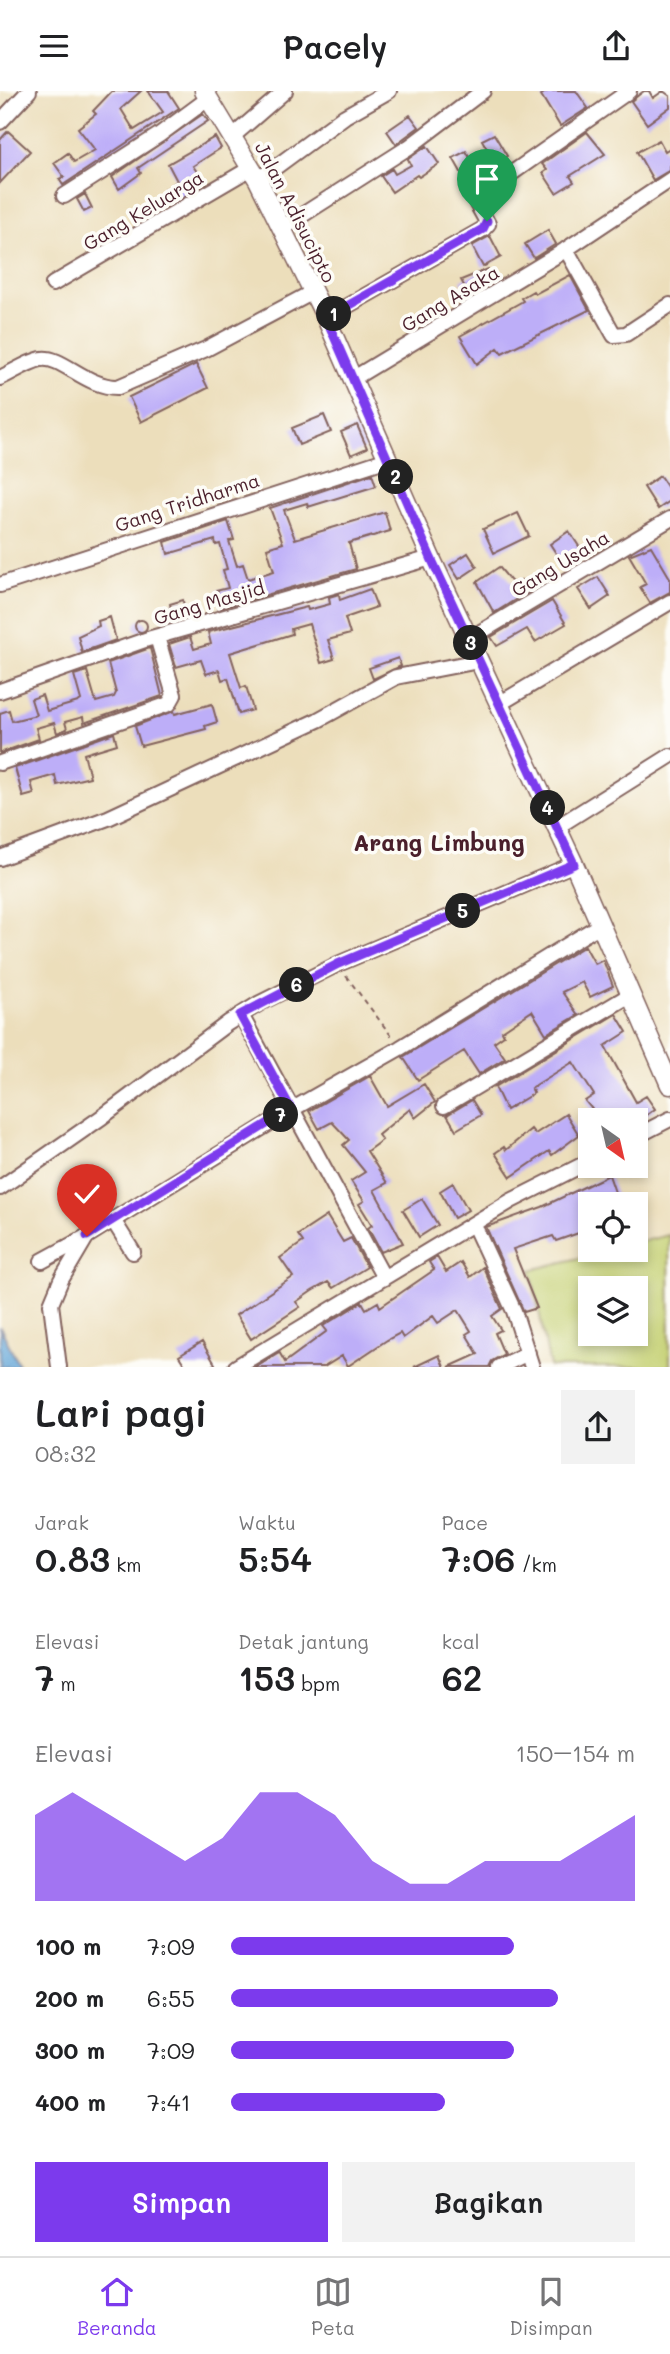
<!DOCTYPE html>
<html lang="id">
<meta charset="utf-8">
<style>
body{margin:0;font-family:Mali,sans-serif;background:#f2f2f2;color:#202124;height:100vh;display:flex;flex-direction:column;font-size:26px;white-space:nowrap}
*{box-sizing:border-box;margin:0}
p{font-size:23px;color:#757577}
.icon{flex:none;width:38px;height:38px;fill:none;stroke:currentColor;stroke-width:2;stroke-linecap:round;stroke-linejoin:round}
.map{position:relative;height:1276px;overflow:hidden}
.details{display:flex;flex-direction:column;background:#fff;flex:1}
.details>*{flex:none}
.needle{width:46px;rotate:146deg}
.buttons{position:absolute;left:578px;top:1017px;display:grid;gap:14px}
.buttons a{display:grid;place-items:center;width:70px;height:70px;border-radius:0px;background:#fff;box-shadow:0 4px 10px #0003;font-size:35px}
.pin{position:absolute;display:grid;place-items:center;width:60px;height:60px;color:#fff;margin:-72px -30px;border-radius:50% 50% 50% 0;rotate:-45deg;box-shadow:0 0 7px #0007}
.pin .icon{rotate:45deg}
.km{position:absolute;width:35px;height:35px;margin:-18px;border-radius:50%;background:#222;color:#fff;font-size:19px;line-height:35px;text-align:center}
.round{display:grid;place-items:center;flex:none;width:74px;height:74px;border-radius:0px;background:#f2f2f2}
.head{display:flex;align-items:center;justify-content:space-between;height:119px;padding:0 35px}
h1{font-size:38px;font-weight:600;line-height:52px}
.metrics{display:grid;grid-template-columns:repeat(3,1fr);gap:10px;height:119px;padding:7px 35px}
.metrics div{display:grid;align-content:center}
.metrics b{font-size:35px;font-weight:600}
.metrics small{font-size:19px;font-weight:400}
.metrics p{font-size:19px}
.chart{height:196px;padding:14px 35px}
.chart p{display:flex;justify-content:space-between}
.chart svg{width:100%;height:126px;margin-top:7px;fill:#7c3aed;opacity:.7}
.button{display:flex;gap:14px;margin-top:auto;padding:14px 35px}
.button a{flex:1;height:80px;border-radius:0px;background:#7c3aed;color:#fff;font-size:28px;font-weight:600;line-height:80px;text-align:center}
.button a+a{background:#f2f2f2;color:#202124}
ul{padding:0 35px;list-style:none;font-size:23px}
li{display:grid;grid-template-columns:112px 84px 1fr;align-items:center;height:52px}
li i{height:18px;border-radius:9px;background:#7c3aed}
header{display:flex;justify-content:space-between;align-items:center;height:91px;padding:0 35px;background:#fff;font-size:32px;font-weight:600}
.dock{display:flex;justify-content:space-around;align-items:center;height:98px;border-top:2px solid #e0e0e0;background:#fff;font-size:19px;color:#757577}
.dock a{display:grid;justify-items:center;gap:4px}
.dock .current{color:#7c3aed}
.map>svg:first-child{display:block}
</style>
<header><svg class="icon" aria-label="menu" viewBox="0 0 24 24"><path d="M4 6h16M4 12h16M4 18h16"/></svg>Pacely<svg class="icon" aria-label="share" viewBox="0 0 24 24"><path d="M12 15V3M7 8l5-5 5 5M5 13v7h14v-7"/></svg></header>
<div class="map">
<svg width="670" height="1276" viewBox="0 0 670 1276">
<rect width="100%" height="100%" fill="#fdfcf7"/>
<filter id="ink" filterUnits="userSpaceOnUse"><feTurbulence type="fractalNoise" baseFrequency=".0143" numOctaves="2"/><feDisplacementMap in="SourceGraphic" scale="14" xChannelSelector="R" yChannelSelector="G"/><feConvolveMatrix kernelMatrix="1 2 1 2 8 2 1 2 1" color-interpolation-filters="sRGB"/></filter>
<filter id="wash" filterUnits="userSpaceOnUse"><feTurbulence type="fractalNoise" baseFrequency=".00686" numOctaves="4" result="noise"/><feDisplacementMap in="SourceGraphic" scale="28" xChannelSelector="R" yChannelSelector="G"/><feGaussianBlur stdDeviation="1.57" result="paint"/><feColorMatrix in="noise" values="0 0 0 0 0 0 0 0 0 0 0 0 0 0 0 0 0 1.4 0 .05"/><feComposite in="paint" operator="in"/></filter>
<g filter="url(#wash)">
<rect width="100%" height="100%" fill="#ecdebb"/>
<!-- green -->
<path fill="#c4d072" stroke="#87784e" stroke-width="2" fill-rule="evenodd" d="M669 1144 670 1276H550L531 1179 611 1159 635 1158V1152ZM590 1197H635V1242H590Z"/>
<!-- water -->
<path fill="#64a6d8" stroke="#576282" stroke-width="2" d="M0 1236 20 1276H0Z"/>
<g id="blocks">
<!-- building -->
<path fill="#bdaef8" d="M112 0H141L121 18 134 39 163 21 148 0H168L179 17 63 94 59 88 64 86 54 72 68 62 74 71 95 59 78 37 96 23 93 20Z
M548 0H576L588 17 560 35 541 4Z
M644 0H649L653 7 663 0 670 5V16L647 33 631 10Z
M203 23 208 30 138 77 141 82 119 98 112 86Z
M410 24 419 36 396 53 387 40Z
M8 40 30 60 0 92V49Z
M587 41 605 63 570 85 574 91 556 102 543 82 547 79 542 73Z
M494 43 507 65 495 72 482 49Z
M215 46 221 57 193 75 202 88 186 99 188 103 172 112 163 100 177 90 168 73Z
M659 49 665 60 670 57V79L653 89 637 61Z
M427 55 439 73 419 86 417 84 392 101 381 85 392 78 395 83 411 74 408 68Z
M466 60 479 82 466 90 453 67Z
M85 103 92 117 84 121 77 108Z
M548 139 556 153 534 167 525 153Z
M490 145 501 166 483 176 472 155Z
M488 178 494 191 470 206 461 189Z
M570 184 589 219 502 262 498 257 477 273 460 245 523 210 521 207 533 200 535 203Z
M196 273 208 297 141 331 129 306Z
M324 324 331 341 299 354 292 337Z
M357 334 367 357 351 364 341 341Z
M372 383 376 395 308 416 307 412 284 419 295 448 385 421 390 440 349 452 356 478 221 517 216 500 228 497 223 479 227 478 220 453 216 454 215 449 168 463 165 451 228 430 234 449 229 450 237 475 243 473 248 488 274 480 267 457 283 452 270 417Z
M660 385 670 400V410L658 418 644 396Z
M518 422 529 445 494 462 483 438Z
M569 440 582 460 563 473 550 453Z
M651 455 670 487V501L650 512 640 496 646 493 629 464Z
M468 462 477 476 459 488 450 474Z
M499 476 514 494 521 489 528 501 494 522 477 491Z
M598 486 610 505 591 518 578 498Z
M370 498 377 516 345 527 350 543 328 549 334 568 321 572 309 533 291 538 292 543 230 562 241 597 246 595 253 619 239 623 228 587 222 589 219 579 206 583 201 569 176 576 169 553 190 546 194 558 211 553 208 541 307 516 308 519 330 513 329 506 339 503 340 509Z
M183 509 185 527 173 531 170 513Z
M552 510 566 533 535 551 527 538 497 555 491 546Z
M110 526 116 549 82 561 78 545 99 535 98 530Z
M135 535a6 6 0 1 1 12 0a6 6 0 1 1-12 0Z
M150 557 162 605 84 632 83 626 65 631 67 638 57 642 54 632 36 637 39 648 0 662V622L9 619 12 630 36 624 31 608 42 604 47 620 78 611 81 609 74 584 87 580 96 611 114 606 116 602 108 572Z
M398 567 401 575 373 588 369 577Z
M212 613 217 631 205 635 206 638 141 655 135 635 174 620 175 623Z
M114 642 117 653 84 663 90 686 57 694 55 684 31 691 34 703 23 706 15 677Z
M585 855 595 873 603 869 613 895 590 906 582 891 562 901 578 924 546 943 532 920 502 940 504 944 494 951 505 967 479 983 464 960 418 989 403 966Z
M616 923 627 941 605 955 636 1011 646 1005 655 1018 641 1028 636 1020 621 1029H601L585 1010 594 1004 573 971 531 997 534 1002 506 1019 495 996Z
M370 985 387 1015 424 993 435 1011 415 1027 410 1018 378 1044 382 1049 367 1060 387 1092 374 1099 403 1152 381 1161 368 1137 372 1134 359 1113 364 1110 351 1090 365 1081 343 1054 349 1049 332 1031 319 1038 309 1020Z
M472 1009 481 1024 456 1039 447 1024Z
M566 1023 579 1044 552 1064 549 1060 511 1086 495 1062 504 1056 506 1059 531 1038 535 1043Z
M609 1084 619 1113H590V1138L556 1150 553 1145 513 1158 537 1217 524 1221 486 1136 542 1116Z
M453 1092 468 1119 454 1127 440 1100Z
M422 1108 438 1134 419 1146 403 1119Z
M327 1125 343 1151 351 1147 367 1176 333 1197 328 1191 312 1200 296 1211 300 1216 251 1248 236 1224 293 1186 280 1167 303 1151 298 1144Z
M437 1166 446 1181 461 1171 470 1186 483 1176 502 1218 492 1225 501 1239 495 1242 504 1263 492 1270 489 1276H449L478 1263 466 1243 471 1240 458 1219 438 1232 433 1225 403 1247 400 1242 387 1249 348 1275 342 1265 324 1276H255L279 1261 285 1271 327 1240 323 1235 362 1211 366 1218 378 1211 380 1216 434 1179 429 1171Z
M202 1251 215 1273 209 1276H186L179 1265Z
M439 1264 444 1276H414Z"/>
</g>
</g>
<g filter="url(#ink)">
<use href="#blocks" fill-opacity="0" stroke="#83625d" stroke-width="2"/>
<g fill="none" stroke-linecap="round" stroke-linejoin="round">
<!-- minor casing -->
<g stroke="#83625d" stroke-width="18">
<path id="minor" d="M0 31 29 0
M233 45 285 0
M258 89 345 25 389 0
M64 105 159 44 209 7
M282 137 409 56 483 0
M566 158 614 244 626 243 670 214
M53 193 251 77
M326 227 483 138 488 133 477 113 478 106 629 0
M0 287C13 281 28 271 41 268 61 264 87 297 118 296L206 258 313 201
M354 287 559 163 670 89
M0 494 388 368
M469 548 670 428
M0 600 148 548 431 467
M499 613 670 511
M0 672 169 613 174 604 157 546
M557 736 670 665
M0 767 108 727 318 629 396 586 479 570
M241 924 384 1187
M444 1015 630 904
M635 1046 670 1028
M0 1097 102 1026 228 932 260 912 338 873 574 773
M113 1129 133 1161
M474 1134 514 1220 532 1276
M42 1170 86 1146
M59 1276 51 1213 61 1189 87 1145 291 1019 400 957 600 834
M236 1276 511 1110 590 1070
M499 1276 528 1262"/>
</g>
<!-- major casing -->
<g stroke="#83625d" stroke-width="21">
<path id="major" d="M204 0 258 89 326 227 431 467 574 773 670 994"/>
</g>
<!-- path -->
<path stroke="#83625d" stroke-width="2" stroke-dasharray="5 5" stroke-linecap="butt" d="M346 885 393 947"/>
<!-- minor -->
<use href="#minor" stroke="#fff" stroke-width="14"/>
<!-- major -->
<use href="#major" stroke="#fff" stroke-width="18"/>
</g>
</g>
<g fill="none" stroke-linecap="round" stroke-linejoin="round" filter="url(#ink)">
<!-- route casing -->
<g stroke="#fff" stroke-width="14">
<path id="route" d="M87 1145 291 1018 240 924 338 873 574 773 431 467 326 227 483 138 487 130"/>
</g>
<!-- route -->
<use href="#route" stroke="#7c3aed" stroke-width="9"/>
</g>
<g text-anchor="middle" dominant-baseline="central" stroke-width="7" stroke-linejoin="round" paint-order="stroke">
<!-- street labels -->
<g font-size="19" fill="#4a1f2b" stroke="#fdfcf7">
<text transform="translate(143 119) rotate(-31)">Gang Keluarga</text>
<text transform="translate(296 121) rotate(63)">Jalan Adisucipto</text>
<text transform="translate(450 207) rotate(-31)">Gang Asaka</text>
<text transform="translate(187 411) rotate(-18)">Gang Tridharma</text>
<text transform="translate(560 472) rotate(-31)">Gang Usaha</text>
<text transform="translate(209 511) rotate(-16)">Gang Masjid</text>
</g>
<!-- quarter labels -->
<g font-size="23" font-weight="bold" fill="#4a1f2b" stroke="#fdfcf7">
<text x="439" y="751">Arang Limbung</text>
</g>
</g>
</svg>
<div class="buttons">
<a><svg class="needle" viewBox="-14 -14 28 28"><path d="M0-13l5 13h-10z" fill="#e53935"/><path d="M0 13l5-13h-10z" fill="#757577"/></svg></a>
<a><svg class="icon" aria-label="locate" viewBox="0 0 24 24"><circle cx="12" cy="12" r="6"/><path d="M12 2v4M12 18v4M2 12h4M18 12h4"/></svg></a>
<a><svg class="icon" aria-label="layers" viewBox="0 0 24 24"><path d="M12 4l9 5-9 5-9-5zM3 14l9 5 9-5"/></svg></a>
</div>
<div class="pin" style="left:487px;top:130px;background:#1e9e55"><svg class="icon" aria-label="arrive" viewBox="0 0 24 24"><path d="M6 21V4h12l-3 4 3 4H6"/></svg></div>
<div class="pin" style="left:87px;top:1145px;background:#d93025"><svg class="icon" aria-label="check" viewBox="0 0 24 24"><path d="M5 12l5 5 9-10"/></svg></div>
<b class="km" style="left:334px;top:223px">1</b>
<b class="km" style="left:396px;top:386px">2</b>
<b class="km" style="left:471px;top:552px">3</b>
<b class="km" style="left:548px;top:717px">4</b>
<b class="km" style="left:463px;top:820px">5</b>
<b class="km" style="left:297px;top:894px">6</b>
<b class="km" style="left:281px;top:1024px">7</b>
</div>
<section class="details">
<div class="head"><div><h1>Lari pagi</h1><p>08:32</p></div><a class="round"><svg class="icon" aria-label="share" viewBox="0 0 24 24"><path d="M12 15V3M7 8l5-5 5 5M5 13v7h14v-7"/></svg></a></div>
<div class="metrics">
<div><p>Jarak</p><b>0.83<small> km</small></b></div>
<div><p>Waktu</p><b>5:54</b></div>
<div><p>Pace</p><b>7:06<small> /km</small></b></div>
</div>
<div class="metrics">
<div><p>Elevasi</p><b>7<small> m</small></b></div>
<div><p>Detak jantung</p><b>153<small> bpm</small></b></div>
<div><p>kcal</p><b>62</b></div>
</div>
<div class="chart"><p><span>Elevasi</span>150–154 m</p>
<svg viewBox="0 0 160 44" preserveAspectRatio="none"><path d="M0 44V14L10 6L20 14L30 22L40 30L50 22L60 6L70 6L80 14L90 30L100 38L110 38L120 30L130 30L140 30L150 22L160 14V44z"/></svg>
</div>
<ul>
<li><b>100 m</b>7:09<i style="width:70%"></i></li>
<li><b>200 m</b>6:55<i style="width:81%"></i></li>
<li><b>300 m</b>7:09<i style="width:70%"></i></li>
<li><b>400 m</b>7:41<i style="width:53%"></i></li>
</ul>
<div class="button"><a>Simpan</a><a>Bagikan</a></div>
</section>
<nav class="dock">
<a class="current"><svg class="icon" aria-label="home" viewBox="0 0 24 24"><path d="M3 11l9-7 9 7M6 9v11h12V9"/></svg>Beranda</a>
<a><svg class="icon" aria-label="map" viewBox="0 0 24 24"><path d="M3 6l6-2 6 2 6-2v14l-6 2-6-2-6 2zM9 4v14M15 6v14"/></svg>Peta</a>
<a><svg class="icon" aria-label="saved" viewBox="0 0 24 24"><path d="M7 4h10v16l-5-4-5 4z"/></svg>Disimpan</a>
</nav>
